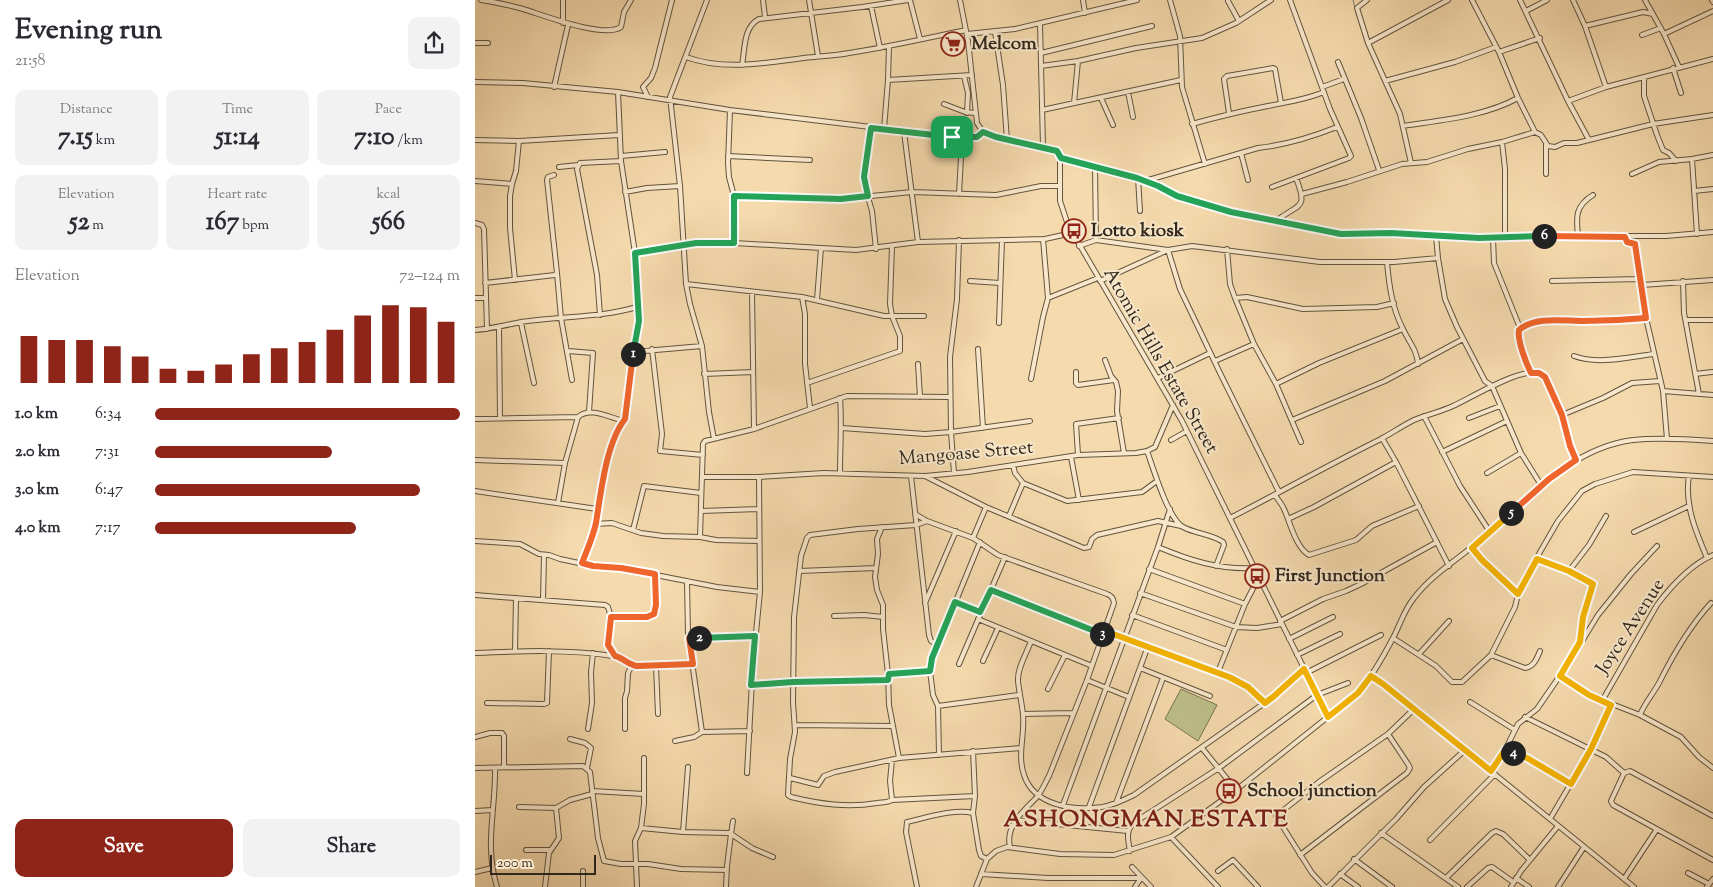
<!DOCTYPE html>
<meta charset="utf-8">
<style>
body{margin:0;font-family:"Sorts Mill Goudy",serif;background:#f2f2f3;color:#2b2b33;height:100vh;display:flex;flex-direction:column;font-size:19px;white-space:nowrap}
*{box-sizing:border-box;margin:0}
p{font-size:16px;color:#7c7c81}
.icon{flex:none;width:28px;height:28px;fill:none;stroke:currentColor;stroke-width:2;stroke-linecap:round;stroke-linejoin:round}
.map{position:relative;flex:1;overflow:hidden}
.drawer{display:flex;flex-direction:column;background:#fff;width:475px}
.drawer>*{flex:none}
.scale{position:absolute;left:15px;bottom:12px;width:106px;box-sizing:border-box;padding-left:5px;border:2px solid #31271c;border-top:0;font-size:14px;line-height:18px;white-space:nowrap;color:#31271c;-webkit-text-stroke:4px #f8e7ca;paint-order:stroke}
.pin{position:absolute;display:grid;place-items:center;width:42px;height:42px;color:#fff;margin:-21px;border-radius:10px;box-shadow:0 2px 8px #0006}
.km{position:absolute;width:25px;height:25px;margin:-12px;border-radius:50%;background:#222;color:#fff;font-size:14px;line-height:25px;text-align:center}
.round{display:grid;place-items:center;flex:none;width:52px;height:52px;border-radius:10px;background:#f2f2f3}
.headline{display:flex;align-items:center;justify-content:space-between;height:85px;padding:0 15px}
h1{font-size:28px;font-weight:700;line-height:38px}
.stats{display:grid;grid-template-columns:repeat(3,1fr);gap:8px;height:85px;padding:5px 15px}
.stats div{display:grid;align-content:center;border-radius:10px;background:#f2f2f3;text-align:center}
.stats b{font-size:25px;font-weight:700}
.stats small{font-size:14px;font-weight:400}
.stats p{font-size:14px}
.chart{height:140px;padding:10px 15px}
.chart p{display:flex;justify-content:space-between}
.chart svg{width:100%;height:90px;margin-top:5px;stroke:#8f2418;stroke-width:6}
.cta{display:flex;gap:10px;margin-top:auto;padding:10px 15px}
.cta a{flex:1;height:58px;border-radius:10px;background:#8f2418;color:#fff;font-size:20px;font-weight:700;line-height:58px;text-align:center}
.cta a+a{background:#f2f2f3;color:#2b2b33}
ul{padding:0 15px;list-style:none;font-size:16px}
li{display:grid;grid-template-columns:80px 60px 1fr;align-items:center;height:38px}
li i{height:12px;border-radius:6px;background:#8f2418}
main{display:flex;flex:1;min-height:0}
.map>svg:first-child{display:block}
</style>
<main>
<section class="drawer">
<div class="headline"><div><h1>Evening run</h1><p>21:58</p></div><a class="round"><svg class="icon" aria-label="share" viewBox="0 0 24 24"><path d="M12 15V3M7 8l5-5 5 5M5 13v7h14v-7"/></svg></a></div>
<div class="stats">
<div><p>Distance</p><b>7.15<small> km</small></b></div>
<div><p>Time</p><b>51:14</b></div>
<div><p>Pace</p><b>7:10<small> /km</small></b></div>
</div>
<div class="stats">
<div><p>Elevation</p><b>52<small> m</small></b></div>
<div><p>Heart rate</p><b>167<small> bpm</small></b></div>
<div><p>kcal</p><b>566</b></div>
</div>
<div class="chart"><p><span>Elevation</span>72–124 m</p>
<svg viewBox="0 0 160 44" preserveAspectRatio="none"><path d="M5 44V21M15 44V23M25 44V23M35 44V26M45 44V31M55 44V37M65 44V38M75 44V35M85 44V30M95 44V27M105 44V24M115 44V18M125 44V11M135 44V6M145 44V7M155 44V14"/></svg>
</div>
<ul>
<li><b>1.0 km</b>6:34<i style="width:100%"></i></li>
<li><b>2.0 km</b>7:31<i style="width:58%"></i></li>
<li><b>3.0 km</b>6:47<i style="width:87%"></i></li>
<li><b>4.0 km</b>7:17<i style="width:66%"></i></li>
</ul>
<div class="cta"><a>Save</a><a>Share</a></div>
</section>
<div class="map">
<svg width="1238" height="887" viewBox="0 0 1238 887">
<rect width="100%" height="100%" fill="#f5daad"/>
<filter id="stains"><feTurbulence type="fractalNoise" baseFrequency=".004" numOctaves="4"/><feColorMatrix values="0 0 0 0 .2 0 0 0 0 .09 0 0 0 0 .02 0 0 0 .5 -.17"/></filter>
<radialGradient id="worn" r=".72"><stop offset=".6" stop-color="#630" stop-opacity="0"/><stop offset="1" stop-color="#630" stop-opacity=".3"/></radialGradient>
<!-- grass -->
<path fill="#bdbf89" stroke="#777352" d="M706 689 742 705 723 741 690 719Z"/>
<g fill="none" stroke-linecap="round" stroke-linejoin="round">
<!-- stream -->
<path stroke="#717f72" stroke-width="1" d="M878 0 883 19"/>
<!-- minor casing -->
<g stroke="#625440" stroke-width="6">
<path id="minor" d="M6 0C20 2 34 5 48 9 68 15 129 39 146 27L149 12 156 0
M88 0V23
M232 0 195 97 205 186 211 284 215 304 227 346 234 412 239 439
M288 0 290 17
M334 0 343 56
M435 0 445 39
M485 0 493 41 502 123 508 132 521 137 574 148 582 151 585 154V201L593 225 707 421 853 717
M608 0 610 13
M695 0 705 36 707 87 730 164
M892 0 882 8 893 43 925 114 936 163
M997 0 1024 52 1043 98 1060 132 1066 135 1073 146 1080 147 1089 143H1102L1178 124 1238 115
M1045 0 1093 101 1114 140
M1098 0 1110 26 1131 87
M1170 0 1189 34 1204 67
M1237 0 1238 2
M753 1 764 21
M396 6 405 48
M1051 11 1072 0
M565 24 568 146
M1110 26 1168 12 1178 14
M520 32 528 85 532 140
M492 34 540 29 662 0
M1189 34 1238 11
M1167 35 1186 28
M0 43H13
M893 43 973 0
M1024 52 1065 38
M566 53 677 26
M211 57C249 71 290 63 329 58 344 56 359 56 374 53 413 47 452 38 491 30
M863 62 886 118 904 170
M267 65C270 50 268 27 284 19L387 7 433 0
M566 66 603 61 661 48 727 38 761 23 796 0
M1198 68 1206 93
M489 76 493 93 492 113
M1169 78V96L1182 135 1188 150 1194 153 1201 161
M413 80 497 75
M910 81 980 62 1021 47
M0 82 48 83 143 92 255 110 487 138 502 137 508 132
M79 87 93 25
M847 87 869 79
M653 92 658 117
M173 97 168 87 176 78 180 68 197 0
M626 98 638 125
M1093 101 1131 87 1238 59
M599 103 603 61
M469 104 490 112 500 113
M255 110 253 163 254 177 259 196V243
M567 110 706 80
M754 113 749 79 752 76 798 68 800 69 806 103
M717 124C742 117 767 111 793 106 812 102 830 100 849 92
M928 126C966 120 1008 117 1043 98
M396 128 389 177 390 187 397 211 401 249
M409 129 413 80 414 46
M429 132 443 242
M0 140 44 141 144 135
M1027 142 1030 169V237
M1071 144V174
M766 153 773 180
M146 156 190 152
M253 156 335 160
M586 158 663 178 683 186 702 196 756 212 866 234 894 233 1018 238 1090 236H1191L1238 232
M1217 159 1222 234
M620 166 621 240
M84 167 103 165
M1157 174 1184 162 1217 159 1238 155
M663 178 665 211
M0 181 37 184
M670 181 783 148C811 145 837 137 862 127
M797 187 874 158 876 156 855 109 815 0
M1219 191 1238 189
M150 192 172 188 205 186
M484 194 487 138
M827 194 872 182 927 164 952 162 993 149 1027 142 1060 132
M259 196 366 199 437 192 521 195 566 186H584
M801 221C823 203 834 211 821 178
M0 223 7 225 9 229 12 329
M961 236 963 258 970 299 982 327 1010 381 1017 386 1046 453 1066 485
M1103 236C1101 217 1100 206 1118 195
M1150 237 1151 241 1158 243 1160 245 1171 318 1188 391 1192 439
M1018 238 1019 263 1045 328 1043 331V336L1051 362 1056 373
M604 246 621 240 693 250 705 289 745 373 804 492
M752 249 755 284 760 298 779 344 801 384 826 442
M160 253 221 243H259L381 250 443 242 570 239 597 233
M912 262C914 285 917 308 928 329 934 342 942 350 943 364
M82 273 86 318 97 380
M40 280 35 228V196L37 184 41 171 44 141
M495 281 525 283
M625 281 693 250 717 246 845 262H919L963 258
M1077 281 1164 279
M1208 281 1209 313 1224 394
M10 283 80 275 82 273 72 180 73 177 79 175
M211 284 327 297 409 316H449
M1167 285 1238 280
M277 292 279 429
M327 297 330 314V364L335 408
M0 298H11
M573 298 623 278
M760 298 772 297 828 309 902 307 919 303
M342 300 346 248
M125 315 122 275 102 169 105 163 146 161
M1211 320H1238
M46 323 59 383
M524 323 527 240
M24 328 25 418
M1045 328C1065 318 1087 321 1108 321 1129 321 1150 320 1171 318
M0 330C16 329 31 325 46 322 85 316 125 318 162 307
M177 349 187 434 185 451 228 455
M503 349 508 428
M93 351 118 353 114 412
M158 352 227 346
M1099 356C1123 365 1154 357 1179 354
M630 360 636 376 641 382 643 391 642 411 649 453
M740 361 779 344
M443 364 445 397
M601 372V383L603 385 639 380
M229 374 278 372
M1220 374 1237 372
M683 378 735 353
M556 379 568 317 573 298 568 239
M332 383 425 351V336L417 316 415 304 417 246
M801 384 844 363 928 329
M1188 391 1238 395
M1087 415 1128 398 1157 383 1185 381
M949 416 985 486 1015 532
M994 418 1025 406
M0 419 103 417
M817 420 910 381 988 339
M367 428 450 434 476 432 555 421
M907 438 921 462 974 566
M696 440 712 431
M672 451C678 467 693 519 708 527 721 534 737 534 748 542L749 545 741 566
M967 452 1032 421
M603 455 601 424 644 418
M596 457 604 500
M0 460 90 463
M538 465 540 473 548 483 592 501 667 492 682 481
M365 473C365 448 367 424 365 398
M479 473 476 432 475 357 482 299 484 240
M1012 473 1046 453
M436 476 454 635 456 641 463 645
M450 476 511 507 609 548 614 547 617 539 622 535 683 521 706 526
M1214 476C1209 504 1221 532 1232 558
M228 477H284L349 473 450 476 493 472 603 455 661 453 672 451 680 447 698 405
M0 491 122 509
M800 495C803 500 807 504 809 509 815 522 821 548 834 555L881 540 897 526 944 506
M83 503 90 463 103 417C115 406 135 418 149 421
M226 511 284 509
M440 514 452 521 498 538 523 555 632 594C637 596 638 598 639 603L612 680 574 776C570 783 567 791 562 797 549 811 530 825 535 847
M534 516 548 483
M755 518C806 492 855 464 906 439 917 433 927 426 939 420 951 415 965 412 978 406 994 399 1049 365 1065 374 1080 381 1094 443 1101 460
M813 519 839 507 921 462
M452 521 441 525 383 529 335 535 332 538 326 556 319 617 318 702 320 732 315 759 313 795 316 797C345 804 372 808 402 803 407 802 412 803 417 800L500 796
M120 524 137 523 166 533 188 536 225 537 241 540 284 541
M407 527 402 539 403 554 400 577 402 590 408 605V629L413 674 414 705 424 758
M158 530 169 486 226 493
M1159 532 1214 506
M225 537 228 444 230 441 279 429 372 396 475 397
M498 538 511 507
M0 541 45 544 64 554 74 555 85 559 118 566 145 568 242 587 285 592
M683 547C714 560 744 570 779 568
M997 547 1007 560 1043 594
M1062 559 1094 571 1118 584 1108 617 1105 642
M107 563C112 550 118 537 120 522 126 492 131 443 150 419L164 321 160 253 146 161 143 92
M674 569 770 604
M324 571 401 568
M1094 571 1114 545 1131 516
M212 581 213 634 227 732
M516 590 629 635
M665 593 761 627 782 628 807 624
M0 595 130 605 133 607 136 617 133 633V645L140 656
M68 600 69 555
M480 602 505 613
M450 603 481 531
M657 615 752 650
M359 616 389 615 408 617
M136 617H172L179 614 181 605 180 574
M503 619 617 666
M805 621 848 599 871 591 886 584 962 542
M630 631 754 677 773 687 790 703
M214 638 280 636
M918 638 961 666 977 682H987L1016 655 1040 607 1043 594 1051 582 1065 552 1083 521 1107 491 1120 484 1158 472 1238 477
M814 639 858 617
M556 641C552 653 542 668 543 681 544 692 547 703 548 715 550 735 542 755 549 775 559 806 599 811 627 807 639 805 649 800 659 795L798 697 829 669
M40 651 41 598
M0 653C46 651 92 649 138 656 148 657 153 665 162 666L217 664
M944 654 974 621
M822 655 865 634
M1016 655 1050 668C1059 667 1062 658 1065 651
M508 661 523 628
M484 664 530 557
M181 666 183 714
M665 668 735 696
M743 672 770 604 784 577
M831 673 906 635
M413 674 455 671
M896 676 939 709 1159 887
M1085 676 1114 695 1165 715 1206 737 1224 757 1238 768
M612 680 654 697
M276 685 318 682 413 680
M573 689 590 655
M1127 701 1182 605C1197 585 1215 565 1238 555
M995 702 1040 730
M12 703 69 704 72 703 74 651
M463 706 544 695
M548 714 598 713
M1165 715C1170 702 1179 693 1185 681 1199 653 1214 627 1236 603
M1050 717 1131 757 1149 773
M320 725 418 726
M113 729 117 703 116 672 118 653
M150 729V698L152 691 153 673 157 665
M0 737 15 733H27L29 736V767
M95 739 110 743 116 748 112 768
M200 741 219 737 227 732 275 731
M727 748 761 790
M1030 750 1052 758 1096 784
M498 751 500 796 498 813 504 850 506 856 512 859
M464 755 463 706 458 695 455 671 456 662 505 542
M417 760 415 781 417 800
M0 768 108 766 115 772 123 838 129 861 146 864H173L206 869 252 870
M20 768C21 810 9 844 22 887
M1016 771 1030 750 1043 724 1062 709 1095 661 1123 615 1156 574 1182 546
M272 773 278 663 285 592 284 477
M315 778 343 785 349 776 360 772 424 758 546 748
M117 791 169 794
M641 803 688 678
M588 805 683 547 695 509
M44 807 81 808
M614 807 673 646
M0 811 18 810
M1238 816 1155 771 1149 773 1136 801 1138 805 1238 860
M1075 819 1116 749 1136 705
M541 820 653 831
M258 821 256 834 277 848 298 857
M166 828 208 832 253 833 256 834 252 866 251 887
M208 832 213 767
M906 833 983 887
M696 837 743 887
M955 840 1020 774
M51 850H75
M655 851C653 840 650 830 660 822L744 768 842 695 873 683
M825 855 932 773 935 768 933 764 913 734
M879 859 917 887
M657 867 676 887
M743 871 758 860 783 887
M0 872 17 868
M1213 873 1234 884
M506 874 573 878H666
M865 874 883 887
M971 878 1017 833 1021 831 1028 834 1055 860
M1041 878 1054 887
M1149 879 1182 829
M70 887 74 853 84 838 81 808 95 800 117 794
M108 887V871
M162 887 160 841 166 828 169 804V758
M442 887 431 832 432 822C450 818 480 808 498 813
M501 887 512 859 521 851 532 847 585 854 639 855 696 837 761 790 883 693C897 677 908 657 918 638 925 625 929 610 939 598 957 574 985 558 1008 538 1053 500 1095 448 1158 440 1184 437 1212 439 1238 441
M660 887 666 878
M850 887 837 873 801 816 844 782 913 734 939 709
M853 887 921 819 949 787 990 750
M992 887 1013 868 1017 867 1038 882
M1036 887 1046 871 1083 826
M1083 887 1109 847
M1232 887 1238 879"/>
</g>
<!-- minor -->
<use href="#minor" stroke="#f8e7ca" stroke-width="4"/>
</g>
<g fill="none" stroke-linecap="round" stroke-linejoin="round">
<!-- split-1 casing -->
<g stroke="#fff" stroke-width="10">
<path id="split-1" d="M158 354 164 321 160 253 221 243H259V196L366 199 393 196 389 177 396 128 477 137"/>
</g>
<!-- split-2 casing -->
<g stroke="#fff" stroke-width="10">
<path id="split-2" d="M158 354 150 419C131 443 126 492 121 523 118 537 112 550 107 563L118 566 146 568 180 574 181 605 179 614 172 617H136L133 645 140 656C148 658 154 665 162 666L218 664 214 638H224"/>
</g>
<!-- split-3 casing -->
<g stroke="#fff" stroke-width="10">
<path id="split-3" d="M224 638 280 636 276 685 318 682 413 680 414 674 455 671 457 658 480 602 505 612 516 590 627 634"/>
</g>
<!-- split-4 casing -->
<g stroke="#fff" stroke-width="10">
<path id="split-4" d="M627 634 629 635 630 631 754 677 773 687 790 703 798 697 829 669 853 717 883 693 896 676 908 684 1016 771 1030 750 1038 753"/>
</g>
<!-- split-5 casing -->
<g stroke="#fff" stroke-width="10">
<path id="split-5" d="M1036 513 997 548 1007 560 1043 594 1062 559 1094 571 1118 584 1108 617 1105 642 1085 676 1114 695 1136 705 1116 749 1096 784 1052 758 1038 753"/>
</g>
<!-- split-6 casing -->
<g stroke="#fff" stroke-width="10">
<path id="split-6" d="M1036 513 1074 479 1101 460 1095 446 1087 415 1070 377 1064 373H1056C1051 363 1042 340 1044 330 1060 316 1089 321 1108 321 1129 321 1150 320 1171 318L1160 244 1152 242 1150 237 1069 236"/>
</g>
<!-- split-7 casing -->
<g stroke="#fff" stroke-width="10">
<path id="split-7" d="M477 137H502L508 132 521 137 582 151 586 158 662 178 683 186 702 196 756 212 866 234 916 233 1004 238 1069 236"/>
</g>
<!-- split-1 -->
<use href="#split-1" stroke="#22a559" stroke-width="6"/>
<!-- split-2 -->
<use href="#split-2" stroke="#f0652b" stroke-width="6"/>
<!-- split-3 -->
<use href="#split-3" stroke="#22a559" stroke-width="6"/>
<!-- split-4 -->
<use href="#split-4" stroke="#f5b400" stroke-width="6"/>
<!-- split-5 -->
<use href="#split-5" stroke="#f5b400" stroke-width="6"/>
<!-- split-6 -->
<use href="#split-6" stroke="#f0652b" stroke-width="6"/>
<!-- split-7 -->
<use href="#split-7" stroke="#22a559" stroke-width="6"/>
</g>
<!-- icons -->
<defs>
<g id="supermarket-ring" transform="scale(1.25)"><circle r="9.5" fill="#f8e7ca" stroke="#8f2418" stroke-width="1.5"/><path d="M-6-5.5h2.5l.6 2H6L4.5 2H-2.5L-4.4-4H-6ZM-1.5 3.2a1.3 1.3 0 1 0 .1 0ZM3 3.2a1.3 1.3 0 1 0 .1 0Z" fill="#8f2418"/></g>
<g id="bus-ring" transform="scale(1.25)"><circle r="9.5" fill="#f8e7ca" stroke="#8f2418" stroke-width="1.5"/><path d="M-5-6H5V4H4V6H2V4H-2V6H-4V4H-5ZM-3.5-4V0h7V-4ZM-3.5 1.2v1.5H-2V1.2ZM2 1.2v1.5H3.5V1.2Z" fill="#8f2418"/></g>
</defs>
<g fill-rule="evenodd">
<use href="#supermarket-ring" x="478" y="44"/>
<use href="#bus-ring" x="599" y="231"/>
<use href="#bus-ring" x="782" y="576"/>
<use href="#bus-ring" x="754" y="791"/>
</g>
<g text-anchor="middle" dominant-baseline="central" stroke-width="4" stroke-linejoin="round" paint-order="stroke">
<!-- poi labels -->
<g font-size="19" font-weight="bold" fill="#31271c" stroke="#f8e7ca" text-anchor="start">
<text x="496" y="44">Melcom</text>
<text x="616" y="231">Lotto kiosk</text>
<text x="800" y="576">First Junction</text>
<text x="772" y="791">School junction</text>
</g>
<!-- street labels -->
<g font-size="19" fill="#31271c" stroke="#f8e7ca">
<text transform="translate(685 361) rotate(60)">Atomic Hills Estate Street</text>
<text transform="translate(491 454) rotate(-5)">Mangoase Street</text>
<text transform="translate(1156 627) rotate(-57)">Joyce Avenue</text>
</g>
<!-- district labels -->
<g font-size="24" font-weight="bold" letter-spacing="1" fill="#7a1f14" stroke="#f8e7ca">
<text x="671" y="820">ASHONGMAN ESTATE</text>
</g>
</g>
<rect width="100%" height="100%" filter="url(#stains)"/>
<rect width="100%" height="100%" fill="url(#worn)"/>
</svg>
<div class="scale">200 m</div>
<div class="pin" style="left:477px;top:137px;background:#1e9e55"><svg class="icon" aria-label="arrive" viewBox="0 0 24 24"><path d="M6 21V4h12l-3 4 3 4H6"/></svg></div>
<b class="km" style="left:158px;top:354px">1</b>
<b class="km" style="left:224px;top:638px">2</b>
<b class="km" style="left:627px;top:634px">3</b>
<b class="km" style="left:1038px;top:753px">4</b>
<b class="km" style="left:1036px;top:513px">5</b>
<b class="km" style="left:1069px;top:236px">6</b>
</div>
</main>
